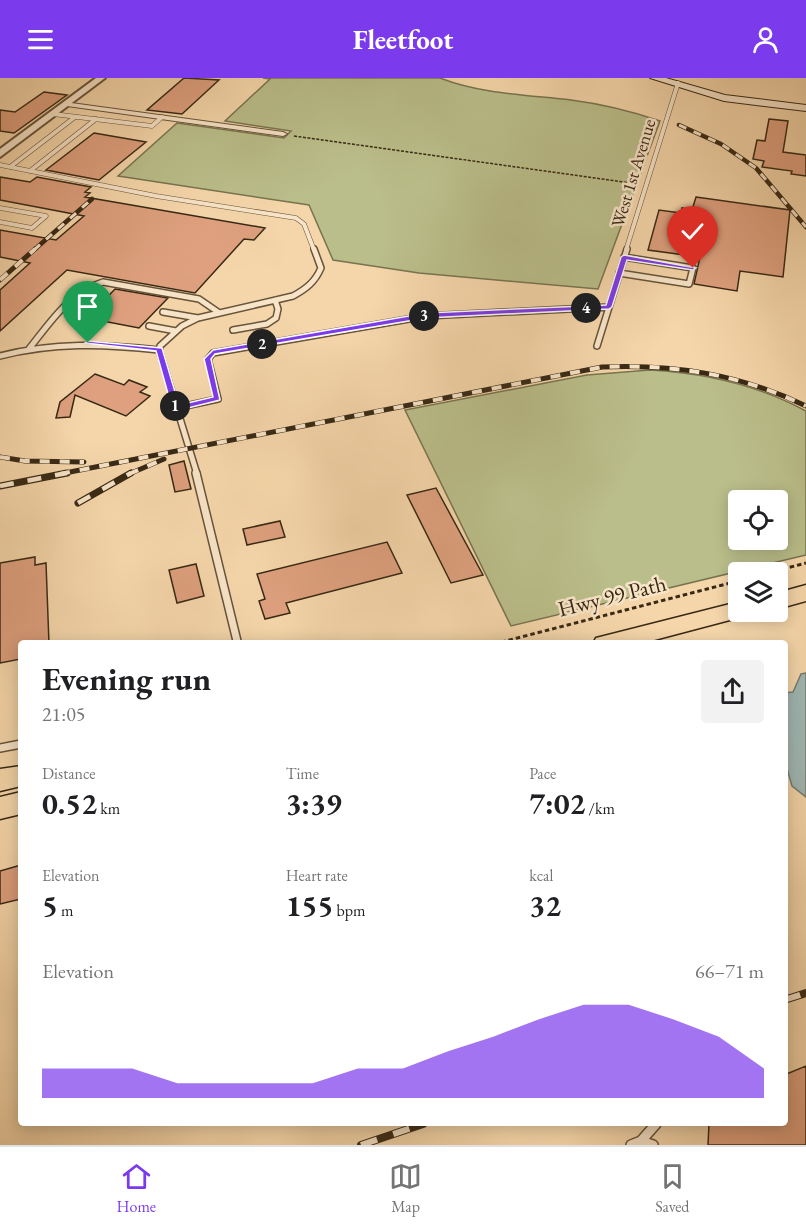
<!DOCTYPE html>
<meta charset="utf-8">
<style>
body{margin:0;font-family:"EB Garamond",serif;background:#f2f2f2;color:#202124;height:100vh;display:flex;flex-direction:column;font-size:22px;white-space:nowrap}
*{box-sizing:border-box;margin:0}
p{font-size:20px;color:#757577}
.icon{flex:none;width:33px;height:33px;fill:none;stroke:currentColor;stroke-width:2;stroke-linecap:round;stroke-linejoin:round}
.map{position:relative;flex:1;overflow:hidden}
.side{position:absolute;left:18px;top:562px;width:770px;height:486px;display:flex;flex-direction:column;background:#fff;border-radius:6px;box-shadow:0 3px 15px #0003}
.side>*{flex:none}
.controls{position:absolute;left:728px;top:412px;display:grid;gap:12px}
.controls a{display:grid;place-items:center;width:60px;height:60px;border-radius:6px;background:#fff;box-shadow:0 3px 15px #0003;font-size:30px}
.pin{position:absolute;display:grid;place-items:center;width:51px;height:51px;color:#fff;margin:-62px -26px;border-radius:50% 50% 50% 0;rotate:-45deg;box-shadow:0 0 6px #0007}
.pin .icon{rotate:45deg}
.km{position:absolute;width:30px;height:30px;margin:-15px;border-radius:50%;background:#222;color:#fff;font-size:16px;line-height:30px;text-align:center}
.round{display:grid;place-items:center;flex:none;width:63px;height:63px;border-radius:6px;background:#f2f2f2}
.overview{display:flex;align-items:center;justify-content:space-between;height:102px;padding:0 24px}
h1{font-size:33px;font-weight:700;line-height:45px}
.stats{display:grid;grid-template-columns:repeat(3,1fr);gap:9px;height:102px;padding:6px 24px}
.stats div{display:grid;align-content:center}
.stats b{font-size:30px;font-weight:700}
.stats small{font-size:16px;font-weight:400}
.stats p{font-size:16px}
.chart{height:168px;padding:12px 24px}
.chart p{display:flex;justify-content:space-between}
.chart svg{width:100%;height:108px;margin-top:6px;fill:#7c3aed;opacity:.7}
header{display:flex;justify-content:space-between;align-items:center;height:78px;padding:0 24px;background:#7c3aed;color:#fff;font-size:27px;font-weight:700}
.tab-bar{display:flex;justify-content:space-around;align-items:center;height:84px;border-top:2px solid #e0e0e0;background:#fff;font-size:16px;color:#757577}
.tab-bar a{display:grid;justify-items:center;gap:3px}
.tab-bar .on{color:#7c3aed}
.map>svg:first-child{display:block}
</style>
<header><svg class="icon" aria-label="menu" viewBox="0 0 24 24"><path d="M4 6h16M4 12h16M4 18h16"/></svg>Fleetfoot<svg class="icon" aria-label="person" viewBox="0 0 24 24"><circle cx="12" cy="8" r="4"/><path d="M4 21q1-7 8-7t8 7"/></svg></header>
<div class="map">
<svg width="806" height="1067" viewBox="0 0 806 1067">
<rect width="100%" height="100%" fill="#f5d6aa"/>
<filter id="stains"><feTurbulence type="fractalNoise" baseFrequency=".00333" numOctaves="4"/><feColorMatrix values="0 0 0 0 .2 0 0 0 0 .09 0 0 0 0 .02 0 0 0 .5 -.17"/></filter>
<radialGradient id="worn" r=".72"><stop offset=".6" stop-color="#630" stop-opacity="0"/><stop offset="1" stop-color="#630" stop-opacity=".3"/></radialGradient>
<!-- green -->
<path fill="#babe8a" stroke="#797450" stroke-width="1.5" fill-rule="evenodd" d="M263 0H440C481 16 528 17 571 22 602 26 631 33 660 43L598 211 419 195 333 182 309 127 118 98 177 45 284 60 291 53 225 43 270 1Z
M650 292C704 295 758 307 806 333V477L511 548 405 332 587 297ZM738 423H777V462H738Z"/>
<!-- water -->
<path fill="#a0b7b3" stroke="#767e74" stroke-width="1.5" d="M806 595V719L792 708 785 684 784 615 793 614 801 596Z"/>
<!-- building -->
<path fill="#dea07e" stroke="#382915" stroke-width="1.5" d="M184 0 219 2 182 36 147 32Z
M44 14 67 17 14 55 0 53V32L15 34Z
M769 41 788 43 783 74 806 77V98L791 96 792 93 762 89 764 83 753 81 757 62 765 63Z
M94 55 146 64 99 102 46 92Z
M0 99 30 104 37 99 91 109 85 114 90 115 85 119 265 150 254 162 244 161 195 215 67 192 0 253V212L30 185 0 179V152L56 162 84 138 0 122Z
M696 119 790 132 783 199 740 193 737 213 694 206 700 179 648 172 659 132 681 135 682 130 692 132Z
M115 211 168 220 139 250 87 240Z
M95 296 124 307 129 302 147 309 140 314 150 318 126 338 75 317 70 339 56 340 60 324Z
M184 383 191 411 175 414 169 387Z
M436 410 483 497 451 505 407 417Z
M280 443 285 459 247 467 243 451Z
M387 464 402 495 286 525 290 535 265 541 259 523 265 521 257 496Z
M35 479V487L46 485 49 566H21V581L0 585V485Z
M196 486 204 518 177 525 169 492Z
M21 787V821L0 826V793Z
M806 988V1067H708L709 1046H784V997Z"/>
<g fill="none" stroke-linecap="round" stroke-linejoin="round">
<!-- service-far3 casing -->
<g stroke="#67543a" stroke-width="5">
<path id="service-far3" d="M53 36 152 48 162 39
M0 87 156 118 296 140 304 146 314 172
M10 89 75 39
M30 93 96 41
M0 130 46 138 32 150 0 144
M626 172 678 5"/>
</g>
<!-- service-far2 casing -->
<g stroke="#67543a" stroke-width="8">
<path id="service-far2" d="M619 195 689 206 693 190 624 179
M163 234 198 240
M149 248 176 253
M233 252 267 246 276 240 278 231 275 222
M597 268 627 171
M28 272C50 245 68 215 103 204L199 221 218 234
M0 278C54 264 104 266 159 272
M176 330 218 321 208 281 213 275 426 238 609 229
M197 396 159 272 160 268 182 248 198 240 293 218C306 211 315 204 321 190L314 171"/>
</g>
<!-- service-far1 casing -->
<g stroke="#67543a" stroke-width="10">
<path id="service-far1" d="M196 395 237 563 235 566
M0 670 21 666"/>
</g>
<!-- service casing -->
<g stroke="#67543a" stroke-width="12">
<path id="service" d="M641 1063 653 1067
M631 1067 641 1063 656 1046"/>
</g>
<!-- minor casing -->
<g stroke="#67543a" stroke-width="2">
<path id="minor" d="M64 24 283 54 287 56 283 58 67 28H64Z"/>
</g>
<!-- tertiary casing -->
<g stroke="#67543a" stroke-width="4">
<path id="tertiary" d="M96 0H105L0 79V71Z"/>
</g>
<!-- secondary casing -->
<g stroke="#382915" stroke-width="2">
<path id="secondary" d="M650 0H666L725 17 806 27V33L724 23Z"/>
</g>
<!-- primary casing -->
<g stroke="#382915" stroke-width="3">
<path id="primary" d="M806 507V523L777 531V515Z
M738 524V534H747L745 538 639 566H593L596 560 604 558Z
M21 688V708L0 713V691Z
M21 714V736L0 741V719Z"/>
</g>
<!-- path-far1 -->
<path stroke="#382915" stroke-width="1.5" stroke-dasharray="3 1.5" stroke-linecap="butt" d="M294 58 638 106"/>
<!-- path -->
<path stroke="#382915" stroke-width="3" stroke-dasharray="4.5 3" stroke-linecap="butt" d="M768 495 806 485
M494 566 738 503"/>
<!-- service-far3 -->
<use href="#service-far3" stroke="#f8e4c8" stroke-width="4"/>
<!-- service-far2 -->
<use href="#service-far2" stroke="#f8e4c8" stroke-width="5"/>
<!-- service-far1 -->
<use href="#service-far1" stroke="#f8e4c8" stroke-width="7"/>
<!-- service -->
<use href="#service" stroke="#f8e4c8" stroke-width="9"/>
<!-- minor -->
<use href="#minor" fill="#f8e4c8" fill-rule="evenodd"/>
<!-- tertiary -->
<use href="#tertiary" fill="#f8e4c8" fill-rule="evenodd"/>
<!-- secondary -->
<use href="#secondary" fill="#f8e4c8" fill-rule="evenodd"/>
<!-- primary -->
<use href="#primary" fill="#f5d6aa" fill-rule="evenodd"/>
<!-- rail-far3 casing -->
<g stroke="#382915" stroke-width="4.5">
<path id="rail-far3" d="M679 47 721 66 756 90 806 149
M34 172 92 121"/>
</g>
<!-- rail-far2 casing -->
<g stroke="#382915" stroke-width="5">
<path id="rail-far2" d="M0 202 35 171
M0 379 25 383 84 384
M60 396 602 289C674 286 740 296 806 328
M129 396 164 381"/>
</g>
<!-- rail-far1 casing -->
<g stroke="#382915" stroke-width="7">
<path id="rail-far1" d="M0 408 67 395
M78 425 131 395"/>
</g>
<!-- rail casing -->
<g stroke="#382915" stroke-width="8">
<path id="rail" d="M784 922 806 915
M361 1067 423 1046"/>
</g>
<!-- rail-far3 -->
<use href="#rail-far3" stroke="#f8e4c8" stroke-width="3" stroke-dasharray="8" stroke-linecap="butt"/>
<!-- rail-far2 -->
<use href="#rail-far2" stroke="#f8e4c8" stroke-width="4" stroke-dasharray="10" stroke-linecap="butt"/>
<!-- rail-far1 -->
<use href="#rail-far1" stroke="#f8e4c8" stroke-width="4.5" stroke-dasharray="14" stroke-linecap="butt"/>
<!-- rail -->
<use href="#rail" stroke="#f8e4c8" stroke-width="6" stroke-dasharray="17" stroke-linecap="butt"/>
</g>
<!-- route -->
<path fill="#7c3aed" stroke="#fff" stroke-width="1.5" d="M624 177 696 190 693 192 627 182 612 229 609 231 426 240 215 276 211 281 220 322 176 333 172 330 156 273 85 265 88 263 162 270 179 327 213 319 204 281 213 272 426 235 606 227 621 179Z"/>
<g text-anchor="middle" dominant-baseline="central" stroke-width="5" stroke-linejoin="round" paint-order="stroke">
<!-- far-street labels -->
<g font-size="18" fill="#382915" stroke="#f8e4c8">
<text transform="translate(633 95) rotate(-73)">West 1st Avenue</text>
</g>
<!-- street labels -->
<g font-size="22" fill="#382915" stroke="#f8e4c8">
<text transform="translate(612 518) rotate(-14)">Hwy 99 Path</text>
</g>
</g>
<rect width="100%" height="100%" filter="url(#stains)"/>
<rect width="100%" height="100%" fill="url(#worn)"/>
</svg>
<div class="controls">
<a><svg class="icon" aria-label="locate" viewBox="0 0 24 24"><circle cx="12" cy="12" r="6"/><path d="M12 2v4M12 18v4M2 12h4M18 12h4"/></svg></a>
<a><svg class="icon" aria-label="layers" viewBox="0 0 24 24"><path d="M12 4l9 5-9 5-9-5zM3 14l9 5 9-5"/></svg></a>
</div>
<div class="pin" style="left:88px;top:265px;background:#1e9e55"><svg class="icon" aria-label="arrive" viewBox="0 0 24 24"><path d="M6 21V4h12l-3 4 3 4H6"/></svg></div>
<div class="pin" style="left:693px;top:190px;background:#d93025"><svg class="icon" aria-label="check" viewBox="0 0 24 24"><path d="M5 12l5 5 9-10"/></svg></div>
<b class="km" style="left:175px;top:328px">1</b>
<b class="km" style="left:262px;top:266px">2</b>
<b class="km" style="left:424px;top:238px">3</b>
<b class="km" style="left:586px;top:230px">4</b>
<section class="side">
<div class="overview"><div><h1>Evening run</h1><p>21:05</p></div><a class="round"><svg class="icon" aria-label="share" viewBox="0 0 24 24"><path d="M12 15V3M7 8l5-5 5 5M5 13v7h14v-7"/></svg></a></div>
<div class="stats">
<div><p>Distance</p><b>0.52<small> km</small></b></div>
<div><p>Time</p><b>3:39</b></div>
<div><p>Pace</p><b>7:02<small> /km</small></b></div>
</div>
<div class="stats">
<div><p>Elevation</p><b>5<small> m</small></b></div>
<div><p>Heart rate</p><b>155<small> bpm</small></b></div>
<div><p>kcal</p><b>32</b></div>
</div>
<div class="chart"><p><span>Elevation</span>66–71 m</p>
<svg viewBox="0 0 160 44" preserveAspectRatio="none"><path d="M0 44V32L10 32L20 32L30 38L40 38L50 38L60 38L70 32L80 32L90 25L100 19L110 12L120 6L130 6L140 12L150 19L160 32V44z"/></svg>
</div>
</section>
</div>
<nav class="tab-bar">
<a class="on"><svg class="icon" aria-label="home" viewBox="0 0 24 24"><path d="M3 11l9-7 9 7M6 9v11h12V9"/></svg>Home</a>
<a><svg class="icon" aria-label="map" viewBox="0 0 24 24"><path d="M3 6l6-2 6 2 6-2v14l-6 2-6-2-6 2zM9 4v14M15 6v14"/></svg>Map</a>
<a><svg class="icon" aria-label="saved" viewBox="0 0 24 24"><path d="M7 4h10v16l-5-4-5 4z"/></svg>Saved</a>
</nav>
